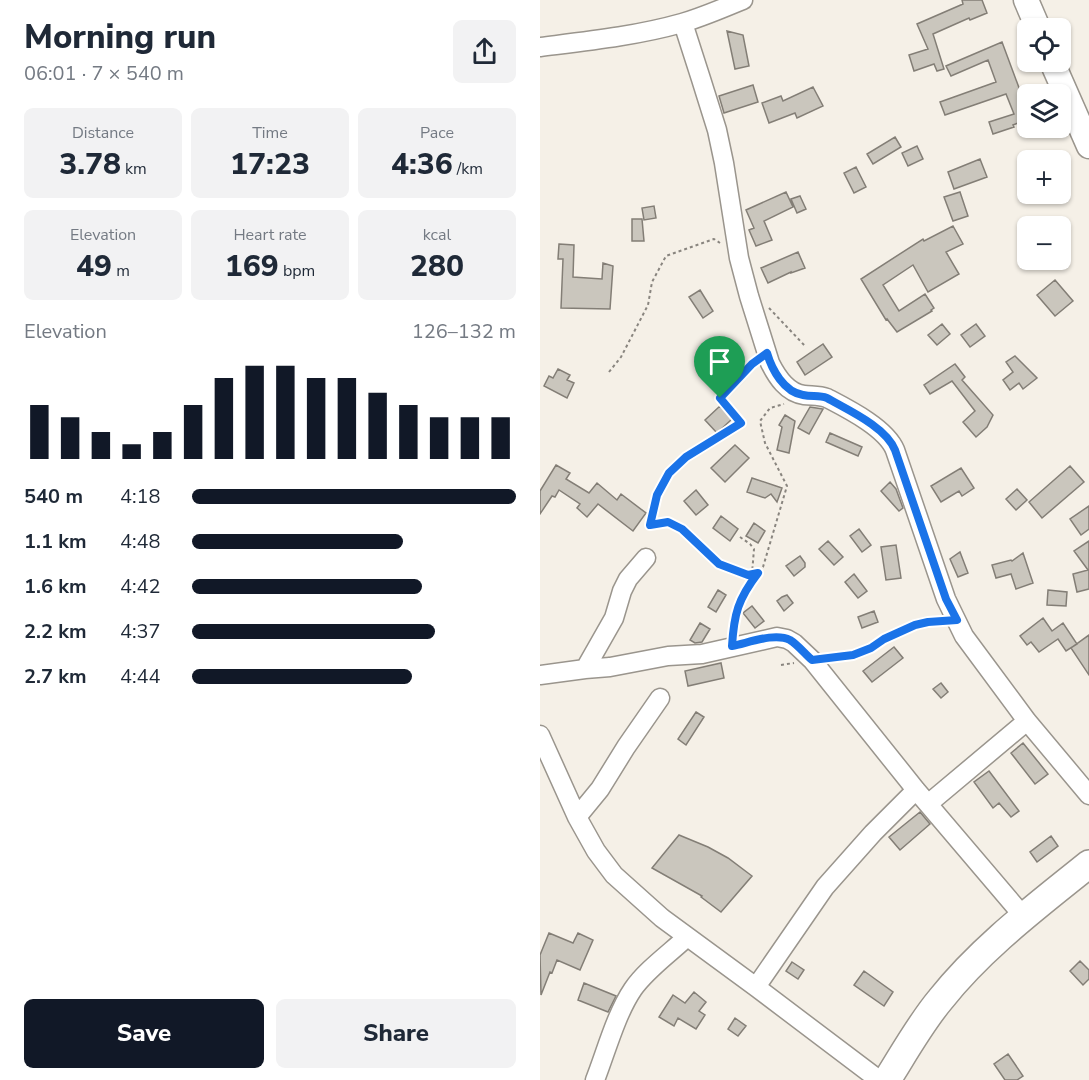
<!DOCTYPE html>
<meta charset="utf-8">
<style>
body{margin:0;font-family:"Nunito Sans",sans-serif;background:#f2f2f3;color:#1f2937;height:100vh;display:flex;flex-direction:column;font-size:22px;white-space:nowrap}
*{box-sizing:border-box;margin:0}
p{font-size:20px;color:#747a83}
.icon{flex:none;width:33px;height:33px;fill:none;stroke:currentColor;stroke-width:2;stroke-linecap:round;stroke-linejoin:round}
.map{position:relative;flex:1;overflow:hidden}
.details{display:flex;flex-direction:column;background:#fff;width:540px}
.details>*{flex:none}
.controls{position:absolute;left:477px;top:18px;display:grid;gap:12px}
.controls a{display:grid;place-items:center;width:54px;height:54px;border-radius:9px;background:#fff;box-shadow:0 2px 4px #0004;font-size:30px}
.pin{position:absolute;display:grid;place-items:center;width:51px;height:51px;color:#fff;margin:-62px -26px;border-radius:50% 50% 50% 0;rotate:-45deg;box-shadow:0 0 6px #0007}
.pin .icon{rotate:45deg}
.round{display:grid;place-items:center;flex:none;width:63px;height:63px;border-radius:9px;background:#f2f2f3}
.summary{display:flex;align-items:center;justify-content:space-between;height:102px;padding:0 24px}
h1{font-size:33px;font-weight:800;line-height:45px}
.stats{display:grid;grid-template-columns:repeat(3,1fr);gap:9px;height:102px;padding:6px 24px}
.stats div{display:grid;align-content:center;border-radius:9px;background:#f2f2f3;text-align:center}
.stats b{font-size:30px;font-weight:800}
.stats small{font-size:16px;font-weight:400}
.stats p{font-size:16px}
.chart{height:168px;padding:12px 24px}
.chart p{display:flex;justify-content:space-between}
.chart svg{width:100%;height:108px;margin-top:6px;stroke:#111827;stroke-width:6}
.cta{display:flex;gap:12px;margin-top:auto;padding:12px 24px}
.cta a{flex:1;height:69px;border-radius:9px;background:#111827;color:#fff;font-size:24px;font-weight:800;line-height:69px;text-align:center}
.cta a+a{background:#f2f2f3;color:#1f2937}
ul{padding:0 24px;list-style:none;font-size:20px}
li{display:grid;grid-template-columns:96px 72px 1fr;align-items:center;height:45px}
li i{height:15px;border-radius:8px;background:#111827}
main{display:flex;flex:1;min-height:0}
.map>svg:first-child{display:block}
</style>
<main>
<section class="details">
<div class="summary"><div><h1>Morning run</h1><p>06:01 · 7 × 540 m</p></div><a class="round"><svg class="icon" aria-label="share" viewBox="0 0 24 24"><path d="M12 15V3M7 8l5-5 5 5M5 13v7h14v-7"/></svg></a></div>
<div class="stats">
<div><p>Distance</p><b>3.78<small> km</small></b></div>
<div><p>Time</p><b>17:23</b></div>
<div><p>Pace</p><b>4:36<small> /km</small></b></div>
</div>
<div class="stats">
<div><p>Elevation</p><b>49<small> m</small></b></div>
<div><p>Heart rate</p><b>169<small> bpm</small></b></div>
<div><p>kcal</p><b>280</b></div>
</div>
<div class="chart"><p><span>Elevation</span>126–132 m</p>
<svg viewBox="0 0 160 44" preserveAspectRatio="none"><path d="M5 44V22M15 44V27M25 44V33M35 44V38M45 44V33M55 44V22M65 44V11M75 44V6M85 44V6M95 44V11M105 44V11M115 44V17M125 44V22M135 44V27M145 44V27M155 44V27"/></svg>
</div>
<ul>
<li><b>540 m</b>4:18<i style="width:100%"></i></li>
<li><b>1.1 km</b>4:48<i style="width:65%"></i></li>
<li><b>1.6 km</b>4:42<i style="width:71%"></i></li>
<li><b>2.2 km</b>4:37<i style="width:75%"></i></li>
<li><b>2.7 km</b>4:44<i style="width:68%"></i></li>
</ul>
<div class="cta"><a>Save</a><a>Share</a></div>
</section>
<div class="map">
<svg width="549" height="1080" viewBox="0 0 549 1080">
<rect width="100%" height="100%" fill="#f5f0e7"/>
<!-- building -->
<path fill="#cac6bd" stroke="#837e76" stroke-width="1.5" d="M422 0H442L447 13 430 20 429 18 393 34 404 69 397 71 394 64 374 71 369 55 388 49 377 24 423 4Z
M187 31 203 35 209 66 195 69Z
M462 42 488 112V119L473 125 474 127 453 134 449 122 474 114 466 94 405 115 400 102 456 82 448 60 411 76 406 66Z
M213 85 218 102 184 113 179 96Z
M273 87 283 106 257 118 255 113 229 123 222 103 241 96 243 101Z
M355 137 361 147 333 164 327 154Z
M377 146 383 159 368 166 362 153Z
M440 159 447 177 414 189 408 172Z
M316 167 326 187 314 193 304 173Z
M246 192 253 207 224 221 232 240 216 246 209 230 214 228 206 210Z
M420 192 428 216 413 221 404 197Z
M260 196 266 209 257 213 251 199Z
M114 206 116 218 104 220 102 208Z
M92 219H102L104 241H92Z
M413 226 423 244 406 252 419 274 388 292 373 265 343 285 359 311 385 294 394 308 391 310 392 311 357 332 347 319 346 320 321 279 383 239 384 241Z
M19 244 34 245 33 277 62 279 63 263 73 266 70 309 21 308 23 259H18Z
M258 252 265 268 251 273V272L228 283 221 268Z
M515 280 533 301 515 316 497 295Z
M160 290 173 311 163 318 149 297Z
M402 324 410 334 397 345 388 335Z
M436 324 445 336 430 347 421 335Z
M283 344 292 357 265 375 257 362Z
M475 356 497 378 483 389 479 383 470 390 463 380 473 372 466 362Z
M415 364 425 377 422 380 453 415 447 427 436 437 423 422 435 411 412 381 390 394 384 385Z
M18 369 30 375 27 380 34 383 27 398 4 386 9 376 13 378Z
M180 406 192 419 177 433 165 420Z
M270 407 283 409 269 434 258 428Z
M245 415 255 421 249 453 237 450 242 427 239 425Z
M290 433 322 447 318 456 286 442Z
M195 445 209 458 185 482 171 468Z
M16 465 30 473 26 479 49 493 57 483 77 500 81 494 106 513 93 531 58 504 47 517 37 508 40 504 19 490 15 497 12 496 0 514V491Z
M530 466 544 482 502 518 489 502Z
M421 468 434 488 422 496 419 491 401 502 391 486Z
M212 478 242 488 237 502 231 494 225 498 207 492Z
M350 482 356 489 363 508 359 511 341 491Z
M477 489 487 500 476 510 466 499Z
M156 490 168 505 156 515 144 501Z
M549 506V529L541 535 530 519Z
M181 516 198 529 190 541 173 528Z
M214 523 225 531 218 543 206 536Z
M319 529 331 545 322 552 310 536Z
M288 541 303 557 294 565 279 549Z
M549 541V589L537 592 533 574 548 570 534 551Z
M356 545 361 578 346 580 341 547Z
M420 552 428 573 418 577 410 559Z
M483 553 493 583 476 589 471 574 456 578 452 565 471 560 472 561Z
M260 556 265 563V567L254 576 246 566Z
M314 574 327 591 318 598 305 582Z
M178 590 186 595 176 612 168 607Z
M508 590 527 592 526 606 507 605Z
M247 595 253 603 244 611 237 601 242 597Z
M212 606 224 621 215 628 203 613Z
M334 611 338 622 322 628 318 617Z
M503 618 512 631 523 623 537 644 526 651 518 639 499 652 491 642 487 645 480 636Z
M160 623 170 629 162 642 155 643 150 640Z
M549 635V675L531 648Z
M354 647 363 658 332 682 323 671Z
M181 663 184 678 148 686 145 671Z
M401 683 408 692 401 698 393 689Z
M156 712 164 717 146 745 138 739Z
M483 743 508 774 495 784 471 753Z
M449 771 479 811 471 817 459 803 453 808 434 782Z
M380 812 390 824 360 850 349 837Z
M139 835 168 847 188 858 212 876 181 912 161 897 162 896 112 868Z
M511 836 518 846 497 862 490 852Z
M9 933 33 943 38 933 53 940 40 970 17 960 12 973 10 972 1 995 0 955Z
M540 961 549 970V979L543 985 530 971Z
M252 962 264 970 258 979 246 971Z
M324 971 353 992 344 1006 314 985Z
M44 983 76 996 68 1012 38 1000Z
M154 992 166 1002 159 1011 165 1015 156 1029 138 1018 134 1026 119 1017 133 995 145 1003Z
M195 1018 206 1026 198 1036 188 1029Z
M468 1054 483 1076 477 1080H465L454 1064Z"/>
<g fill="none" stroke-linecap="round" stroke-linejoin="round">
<!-- minor casing -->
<g stroke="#9a958d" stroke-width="21">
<path id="minor" d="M143 23 161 79 177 130 184 163 199 258 209 296 230 363C237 377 247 393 264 395 272 396 279 395 287 398 308 409 346 428 355 450L406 599 424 636 487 721 549 795
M0 47C48 41 96 36 142 23 163 17 183 8 203 0
M45 669 74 618 82 591 88 579 106 558
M0 675 45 669 70 667 128 656 162 654 237 637 247 639 254 643 272 660 376 790 484 917
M0 735 37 817 56 851 74 875 122 918 216 987 339 1080
M388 804 487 721
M37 817 60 789 86 747 120 698
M216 987 285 887 333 833 376 790
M55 1080C66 1052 76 1014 93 989 106 970 130 953 147 937"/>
</g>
<!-- major casing -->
<g stroke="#9a958d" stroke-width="27">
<path id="major" d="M486 0 498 28
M512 62 549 146"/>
</g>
<!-- highway casing -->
<g stroke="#9a958d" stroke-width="30">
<path id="highway" d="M347 1080C364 1053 380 1024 400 1000 442 947 497 906 549 864"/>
</g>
<!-- path -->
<path stroke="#89857f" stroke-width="2" stroke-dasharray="3 3" stroke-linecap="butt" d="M229 308 265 346
M214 362 180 398 201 423 146 457 129 473 117 495 110 525 128 522 142 529 179 564 208 575 218 573
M69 372 81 357 108 305 112 282 126 256 174 239 180 243
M200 537 210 544 214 549 212 574
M193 631V623L198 605 213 580 223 567 247 486 225 443 220 421 230 408 244 404
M289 658 313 655 331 648 344 639 375 625 399 621
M241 665 254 663"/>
<!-- minor -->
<use href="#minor" stroke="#fff" stroke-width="18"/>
<!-- major -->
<use href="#major" stroke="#fff" stroke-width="24"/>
<!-- highway -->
<use href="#highway" stroke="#fff" stroke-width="27"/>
</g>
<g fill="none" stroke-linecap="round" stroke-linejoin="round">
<!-- route casing -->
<g stroke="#fff" stroke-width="12">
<path id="route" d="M227 353C232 370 244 392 263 395 272 397 279 395 287 398 308 410 346 427 355 450L406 599 417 620 388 622 375 625 344 639 331 648 313 655 272 660C265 654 258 645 250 640 235 632 208 643 192 646 194 614 198 599 218 573L208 575 179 564 142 529 128 522 110 525 117 495 129 473 146 457 201 423 180 398 212 364Z"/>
</g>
<!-- route -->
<use href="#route" stroke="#1a73e8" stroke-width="8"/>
</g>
</svg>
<div class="controls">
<a><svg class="icon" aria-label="locate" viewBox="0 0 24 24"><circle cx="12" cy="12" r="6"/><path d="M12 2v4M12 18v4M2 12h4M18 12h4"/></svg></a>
<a><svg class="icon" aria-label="layers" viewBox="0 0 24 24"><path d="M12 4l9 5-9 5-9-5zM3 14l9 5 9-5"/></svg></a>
<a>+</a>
<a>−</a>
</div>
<div class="pin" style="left:180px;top:398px;background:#1e9e55"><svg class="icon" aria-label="arrive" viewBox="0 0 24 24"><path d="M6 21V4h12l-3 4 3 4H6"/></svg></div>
</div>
</main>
